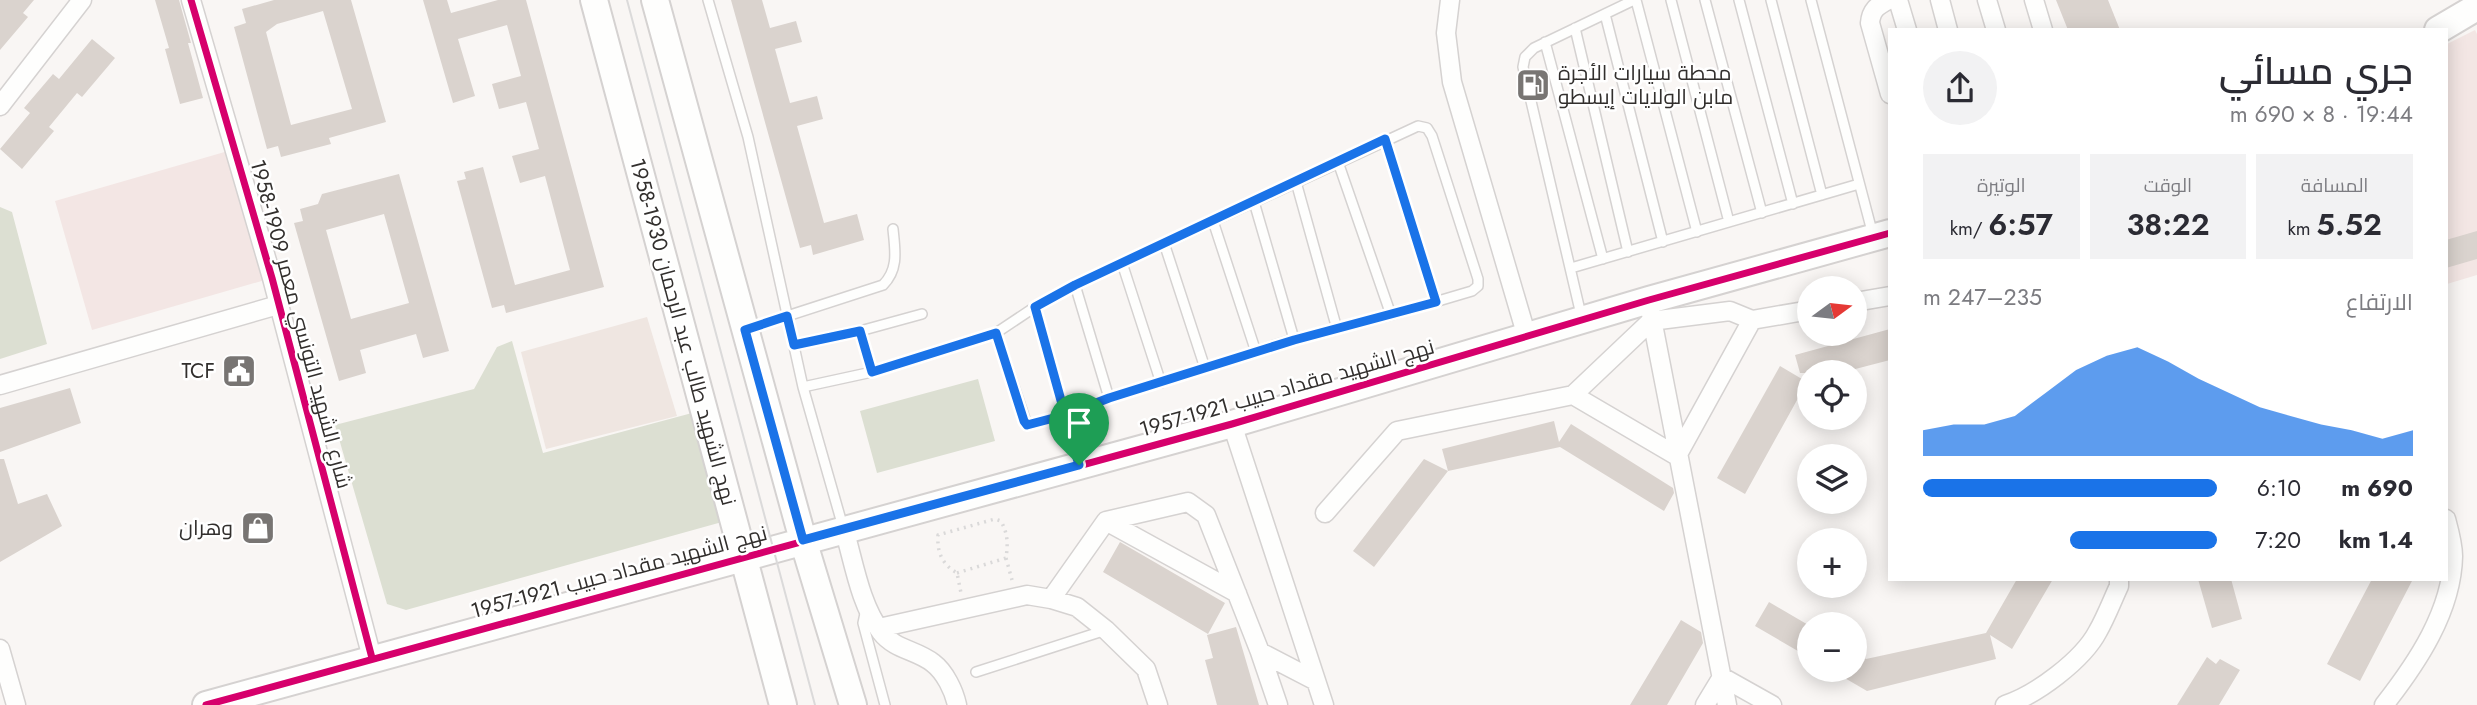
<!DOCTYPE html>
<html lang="ar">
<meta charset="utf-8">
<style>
body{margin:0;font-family:Jost,Cairo,sans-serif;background:#f2f2f3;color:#2b2b33;direction:rtl;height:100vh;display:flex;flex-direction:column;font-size:26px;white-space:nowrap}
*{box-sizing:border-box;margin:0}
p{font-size:23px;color:#7c7c81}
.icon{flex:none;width:38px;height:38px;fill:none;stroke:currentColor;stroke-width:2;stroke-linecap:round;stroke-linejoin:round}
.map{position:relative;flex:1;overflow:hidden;direction:ltr}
.drawer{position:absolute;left:1888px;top:28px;width:560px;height:553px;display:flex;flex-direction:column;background:#fff;border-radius:0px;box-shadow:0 4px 18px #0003;direction:rtl}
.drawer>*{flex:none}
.needle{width:46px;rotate:75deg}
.buttons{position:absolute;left:1797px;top:276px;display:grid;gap:14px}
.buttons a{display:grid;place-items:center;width:70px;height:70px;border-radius:50%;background:#fff;box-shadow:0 4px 18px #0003;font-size:35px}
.pin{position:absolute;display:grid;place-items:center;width:60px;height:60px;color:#fff;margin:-72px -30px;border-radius:50% 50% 50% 0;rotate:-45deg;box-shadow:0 0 7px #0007}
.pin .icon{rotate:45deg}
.round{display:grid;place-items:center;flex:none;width:74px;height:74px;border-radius:37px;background:#f2f2f3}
.summary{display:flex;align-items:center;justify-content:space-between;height:119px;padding:0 35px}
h1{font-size:38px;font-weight:600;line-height:52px}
.stats{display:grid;grid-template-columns:repeat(3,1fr);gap:10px;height:119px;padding:7px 35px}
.stats div{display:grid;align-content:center;border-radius:0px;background:#f2f2f3;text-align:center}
.stats b{font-size:30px;font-weight:600}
.stats small{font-size:19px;font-weight:400}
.stats p{font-size:19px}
.chart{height:196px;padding:14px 35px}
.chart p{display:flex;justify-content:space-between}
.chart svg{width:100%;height:126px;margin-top:7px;fill:#1a73e8;opacity:.7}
ul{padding:0 35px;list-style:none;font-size:23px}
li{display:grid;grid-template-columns:112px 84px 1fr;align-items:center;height:52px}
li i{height:18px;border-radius:9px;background:#1a73e8}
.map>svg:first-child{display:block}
</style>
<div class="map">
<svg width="2477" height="705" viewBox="0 0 2477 705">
<rect width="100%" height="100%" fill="#f9f6f4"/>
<!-- built -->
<path fill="#efe6e1" d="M647 317 677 416 546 449 521 352Z"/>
<!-- education -->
<path fill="#f3e6e4" d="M2475 30 2477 34V275L2447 284V44Z
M235 149 272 278 92 330 55 201Z"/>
<!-- green -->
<path fill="#dcdfd2" d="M0 207 12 212 47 344 0 359Z
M512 341 543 453 692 413 722 522 406 610 387 604 335 425 474 389 497 347Z
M978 379 995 441 877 473 860 411Z"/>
<!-- building -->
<path fill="#dad3ce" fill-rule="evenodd" d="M0 0H34L23 13 28 17 0 50Z
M155 0H179L191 43H188L203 98 180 104 165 49 169 48Z
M274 0H351L386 122 329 138 331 144 281 157 278 146 267 149 234 27 246 23 242 9ZM323 11 352 109 291 125 266 32 277 24Z
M423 0H447L451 13 498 0H526L604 287 506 313 504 305 492 308 457 181 466 179 464 172 483 167 515 285 570 270 545 176 520 183 512 156 539 149 526 102 499 109 492 84 521 76 507 25 458 39 475 96 453 103Z
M731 0H762L770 28 796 21 802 42 775 49 790 103 817 96 823 119 797 126 824 223 857 214 864 240 813 255 811 245 800 248Z
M2056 0H2108L2120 30H2068Z
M92 39 115 58 82 97 77 93 49 127 54 131 22 169 0 149 30 113 24 108 53 74 59 79Z
M399 174 449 351 423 358 416 334 360 350 366 373 339 381 294 223 303 221 300 209 318 204 322 194ZM384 214 409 303 351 319 326 230Z
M2477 231V259L2446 268V240Z
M1890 329V360L1840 373H1800L1795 355Z
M1780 366 1807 382 1745 494 1717 478Z
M70 388 81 423 0 452V408Z
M1554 421 1559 442 1571 424 1673 488 1674 493 1664 511 1560 447 1448 471 1374 567 1353 551 1424 459 1448 471 1442 449Z
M0 459H4L18 504 47 494 62 526 0 562Z
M1120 542 1225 603 1208 634 1103 572Z
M2017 579H2053L2012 649 1990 635 1996 659 1867 691 1831 670H1855V653L1866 659 1986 633Z
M2198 579H2231L2242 619 2212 628Z
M2372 579H2413L2360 681 2327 664Z
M1769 602 1810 626V658L1755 626Z
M1681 620 1701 632 1703 643 1667 705H1630Z
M1236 627 1259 705H1217L1205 660 1213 658 1207 635Z
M2207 657 2216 664 2220 659 2240 670 2219 705H2177Z"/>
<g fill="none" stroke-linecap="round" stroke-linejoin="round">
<!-- lane casing -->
<g stroke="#d5d2d1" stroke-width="12">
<path id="lane" d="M708 0 748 137 803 387 843 527
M1636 0 1697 232
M1671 0 1729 222
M1705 0 1762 213
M1739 0 1793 204
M1771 0 1822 195
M1811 0 1873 235
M1605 14 1663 242
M1575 28 1628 252
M1545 42 1603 259
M1386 140 1436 302
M1338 162 1391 315
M1296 182 1337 329
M1254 202 1294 339
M1213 221 1256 352
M1164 243 1205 368
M1122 263 1161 383
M1571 268 1859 184
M1075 285 1109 398
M1035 307 1079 463
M1582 319 1523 67 1525 57 1534 48 1634 0
M747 329 883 285C899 269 895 250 893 229
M860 331 872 372
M794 345 860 331 922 314
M803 387 872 372 996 333 1035 307 1075 285 1418 126 1427 128 1432 136 1478 279V286L1472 291 1391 315 1294 339 1109 398 1065 415 1027 425 996 333
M866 609 863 623 885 705
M976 672 1106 630"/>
</g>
<!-- street casing -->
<g stroke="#d5d2d1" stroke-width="21">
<path id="street" d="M191 0 272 278 372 658
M1450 0 1446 33 1452 82 1527 337
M1888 0C1877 6 1871 10 1870 23L1890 94
M1898 0 1907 30
M1940 0 1948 30
M1987 0 1996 30
M2034 0 2043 30
M0 106 82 0
M1855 302 1890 296
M1651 314 1727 705
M0 385 278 305
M1573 395 1677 456 1752 320 1810 310
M1232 424 1324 705
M1325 513 1397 431 1573 395 1651 321 1730 311 1752 320
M1106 521 1237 593
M844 529C854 563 860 604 881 632 895 650 917 650 933 663 945 672 954 691 957 705
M1051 599 1106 521 1188 502 1206 515 1260 652 1316 681
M879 628 1027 595 1051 599 1077 607 1106 630 1146 669 1158 705
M0 649 16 705
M1260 652 1278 705
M1705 705 1722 677 1772 705
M2005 705C2036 695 2083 660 2098 631 2106 617 2112 601 2119 586V579
M2384 705C2417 663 2452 611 2453 556 2453 544 2449 530 2446 519"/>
</g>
<!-- secondary casing -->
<g stroke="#d5d2d1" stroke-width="30">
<path id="secondary" d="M594 0 783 705
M655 0 803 540 853 705
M2438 30 2477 7
M206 705 1232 424 1649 300 1890 233"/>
</g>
<!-- path -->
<path stroke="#dad9d9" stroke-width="3.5" stroke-dasharray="2 5" stroke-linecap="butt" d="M1006 558 1012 580
M957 573 1006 558C1008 544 1008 534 1001 521L995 519 938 535C937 553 942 564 957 573L961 593"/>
<!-- lane -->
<use href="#lane" stroke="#fefefd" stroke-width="9"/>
<!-- street -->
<use href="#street" stroke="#fefefd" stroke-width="18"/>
<!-- secondary -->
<use href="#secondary" stroke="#fefefd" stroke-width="26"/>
<!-- tram -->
<path stroke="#dbdada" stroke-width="2" d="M627 0 815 705"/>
<!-- cycleway casing -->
<g stroke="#fff" stroke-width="11">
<path id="cycleway" d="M191 0 272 278 372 658
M206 705 1232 424 1649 300 1890 233"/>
</g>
<!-- cycleway -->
<use href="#cycleway" stroke="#d6006c" stroke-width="7"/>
</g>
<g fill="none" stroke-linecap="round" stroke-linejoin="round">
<!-- route casing -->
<g stroke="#fff" stroke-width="14">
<path id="route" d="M1079 465 803 540 745 330 787 316 794 345 860 331 872 372 996 333 1024 421 1027 425 1065 415 1109 398 1294 340 1436 302 1385 139 1075 285 1035 307 1079 465"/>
</g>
<!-- route -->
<use href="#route" stroke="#1a73e8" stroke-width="9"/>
</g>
<!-- icons -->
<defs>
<g id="fuel-square" transform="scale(1.75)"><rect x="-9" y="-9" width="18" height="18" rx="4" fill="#787573" stroke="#fff"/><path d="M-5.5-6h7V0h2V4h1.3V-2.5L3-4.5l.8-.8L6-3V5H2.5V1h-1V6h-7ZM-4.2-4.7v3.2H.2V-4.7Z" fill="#fff"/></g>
<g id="civic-square" transform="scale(1.75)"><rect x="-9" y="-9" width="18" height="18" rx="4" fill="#787573" stroke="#fff"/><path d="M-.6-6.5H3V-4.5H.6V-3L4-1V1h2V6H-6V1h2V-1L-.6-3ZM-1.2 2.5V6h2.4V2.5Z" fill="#fff"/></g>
<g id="shop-square" transform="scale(1.75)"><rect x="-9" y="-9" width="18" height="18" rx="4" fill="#787573" stroke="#fff"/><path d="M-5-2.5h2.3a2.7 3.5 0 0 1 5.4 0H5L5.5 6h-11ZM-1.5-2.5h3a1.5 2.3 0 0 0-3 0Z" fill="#fff"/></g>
</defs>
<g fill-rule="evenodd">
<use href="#fuel-square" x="1533" y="85"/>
<use href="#civic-square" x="239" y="371"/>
<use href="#shop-square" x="258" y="528"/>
</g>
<g text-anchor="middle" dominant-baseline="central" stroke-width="5" stroke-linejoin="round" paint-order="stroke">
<!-- poi labels -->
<g font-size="21" fill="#322f2d" stroke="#fff" text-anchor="end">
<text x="1558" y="73" text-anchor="start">محطة سيارات الأجرة<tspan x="1558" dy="24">مابن الولايات إيسطو</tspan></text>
<text x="215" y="371">TCF</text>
<text x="233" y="528">وهران</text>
</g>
<!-- street labels -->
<g font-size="21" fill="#322f2d" stroke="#fff">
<text transform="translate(301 324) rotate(75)">شارع الشهيد التونسي معمر 1909-1958</text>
<text transform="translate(683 332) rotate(75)">نهج الشهيد طالب عبد الرحمان 1930-1958</text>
<text transform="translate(1287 388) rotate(-16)">نهج الشهيد مقداد حبيب 1921-1957</text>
<text transform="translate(619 572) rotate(-15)">نهج الشهيد مقداد حبيب 1921-1957</text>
</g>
</g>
</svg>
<div class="buttons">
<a><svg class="needle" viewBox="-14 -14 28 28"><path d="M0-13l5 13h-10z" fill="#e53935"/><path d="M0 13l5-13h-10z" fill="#7c7c81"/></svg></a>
<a><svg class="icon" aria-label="locate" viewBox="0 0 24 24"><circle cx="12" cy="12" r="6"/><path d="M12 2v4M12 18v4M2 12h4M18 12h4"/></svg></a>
<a><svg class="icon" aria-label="layers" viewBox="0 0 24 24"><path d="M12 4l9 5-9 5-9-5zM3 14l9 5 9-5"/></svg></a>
<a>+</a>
<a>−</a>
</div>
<div class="pin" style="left:1079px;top:465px;background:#1e9e55"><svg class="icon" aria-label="arrive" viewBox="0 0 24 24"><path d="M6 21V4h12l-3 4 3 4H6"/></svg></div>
<section class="drawer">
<div class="summary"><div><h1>جري مسائي</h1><p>19:44 · 8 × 690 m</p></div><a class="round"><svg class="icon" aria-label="share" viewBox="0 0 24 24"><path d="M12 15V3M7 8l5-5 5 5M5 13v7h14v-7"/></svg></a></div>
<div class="stats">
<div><p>المسافة</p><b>5.52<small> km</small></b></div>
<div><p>الوقت</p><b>38:22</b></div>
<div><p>الوتيرة</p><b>6:57<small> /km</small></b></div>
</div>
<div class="chart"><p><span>الارتفاع</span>235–247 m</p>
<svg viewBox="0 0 160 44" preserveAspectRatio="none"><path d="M0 44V35L10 33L20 33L30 30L40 22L50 14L60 9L70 6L80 11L90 17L100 22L110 27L120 30L130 33L140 35L150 38L160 35V44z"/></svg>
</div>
<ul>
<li><b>690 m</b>6:10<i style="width:100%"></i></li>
<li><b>1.4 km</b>7:20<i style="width:50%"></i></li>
</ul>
</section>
</div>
